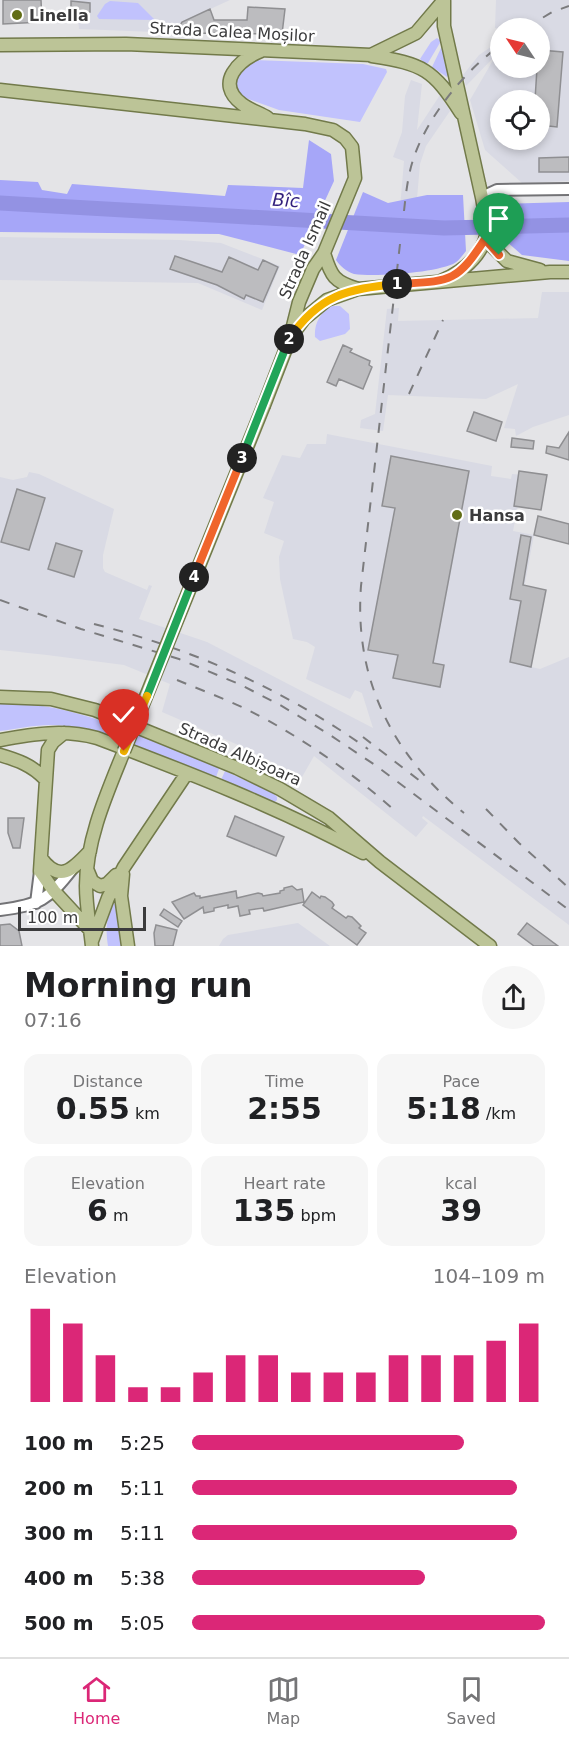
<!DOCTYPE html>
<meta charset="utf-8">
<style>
body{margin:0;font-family:"DejaVu Sans",sans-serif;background:#f6f6f6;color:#202124;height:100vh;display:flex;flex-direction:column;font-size:22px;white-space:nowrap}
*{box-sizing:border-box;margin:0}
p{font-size:20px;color:#757577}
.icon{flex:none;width:33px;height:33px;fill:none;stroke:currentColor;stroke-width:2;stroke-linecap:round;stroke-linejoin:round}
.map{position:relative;height:946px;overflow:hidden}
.sheet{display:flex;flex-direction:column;background:#fff;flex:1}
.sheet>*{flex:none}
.needle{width:39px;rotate:305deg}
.controls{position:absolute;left:490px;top:18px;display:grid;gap:12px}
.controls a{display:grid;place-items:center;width:60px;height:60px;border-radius:50%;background:#fff;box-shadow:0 3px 9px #0003;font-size:30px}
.scale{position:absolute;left:18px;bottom:15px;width:128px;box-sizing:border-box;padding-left:6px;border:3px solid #3b3b3c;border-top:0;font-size:16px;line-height:21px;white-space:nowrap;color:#3b3b3c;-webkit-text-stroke:4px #fff;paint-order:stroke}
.pin{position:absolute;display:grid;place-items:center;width:51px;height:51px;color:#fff;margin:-62px -26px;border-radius:50% 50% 50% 0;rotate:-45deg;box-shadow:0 0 6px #0007}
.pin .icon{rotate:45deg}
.km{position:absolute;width:30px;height:30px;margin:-15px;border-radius:50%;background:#222;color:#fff;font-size:16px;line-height:30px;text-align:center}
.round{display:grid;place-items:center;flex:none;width:63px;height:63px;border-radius:32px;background:#f6f6f6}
.headline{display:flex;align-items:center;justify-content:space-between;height:102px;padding:0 24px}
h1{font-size:33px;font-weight:600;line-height:45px}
.stats{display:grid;grid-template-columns:repeat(3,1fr);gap:9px;height:102px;padding:6px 24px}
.stats div{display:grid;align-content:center;border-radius:15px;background:#f6f6f6;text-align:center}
.stats b{font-size:30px;font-weight:600}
.stats small{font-size:16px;font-weight:400}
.stats p{font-size:16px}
.chart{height:168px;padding:12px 24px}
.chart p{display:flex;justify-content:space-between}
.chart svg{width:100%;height:108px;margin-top:6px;stroke:#db2777;stroke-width:6}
ul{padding:0 24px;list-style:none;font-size:20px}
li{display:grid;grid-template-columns:96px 72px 1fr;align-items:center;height:45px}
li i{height:15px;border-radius:8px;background:#db2777}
.dock{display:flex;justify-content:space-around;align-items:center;height:84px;border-top:2px solid #e0e0e0;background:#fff;font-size:16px;color:#757577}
.dock a{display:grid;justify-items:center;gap:3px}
.dock .current{color:#db2777}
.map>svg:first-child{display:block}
</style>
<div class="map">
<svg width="569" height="946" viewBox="0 0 569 946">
<rect width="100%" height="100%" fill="#e4e4e7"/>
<!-- built -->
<path fill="#d9dae4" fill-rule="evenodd" d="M71 0H230L182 22 179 27 180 33 79 29 77 3H71Z
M496 0H569V181L522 183 485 150 470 100 496 55 466 86 463 75 479 55 498 42 499 29 495 28ZM501 28H540V68H501ZM501 100H540V140H501Z
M411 80 422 84 417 130 440 95 450 111 426 146 420 164 416 210 400 208 404 161 393 157 402 132 405 96Z
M0 237 179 240 221 243 280 266 262 310 198 283 0 280Z
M542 292H569V415L533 427 516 436 515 429 504 428 518 384 486 399 388 395 383 431 360 428 361 420 375 414 387 309 399 308 398 321 538 318Z
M327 434 492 466 491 476 511 479 512 474 524 475 513 531 534 535 510 662 540 669 569 657V925L423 816 422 818 428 823 416 837 314 756 302 777 236 744 162 712 170 684 124 665 47 655 0 650V477L13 480 27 477 29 472 39 474 114 509 103 555V568L105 572 147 590 149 585 152 586 139 619 207 642 373 728 362 693 355 690 350 699 306 679 315 647 307 642 293 639 280 579 279 557 284 541 264 533 274 502 263 498 282 455 300 458 307 444H326Z
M298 923 330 946H219L223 939 228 935Z"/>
<!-- green -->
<path fill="#c1c2fd" d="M110 1 138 3 155 20 99 19 97 16 105 4Z
M437 38 441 41 428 63 426 64 420 59 431 42Z
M442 46 450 72 447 77 432 67Z
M254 60 363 64 386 69 387 72 360 122 279 110 243 97 238 93 236 88 235 81 238 72Z
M332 306H340L349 314 350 329 345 334 320 341 315 337C314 324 320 312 332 306Z
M0 702C77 703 146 738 217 767L219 769 216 777 212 778C161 757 106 726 50 725 34 725 16 729 0 731Z
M225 771 273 793 277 797V800L275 802 270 801 221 780Z
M114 899V900L122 946H108C105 928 107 916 114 899Z"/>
<!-- forest -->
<path fill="#a6a6f8" d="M309 140 331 154 334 181 300 255 219 234 0 232V180L38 182 42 190 67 194 72 184 225 196 228 185 303 188Z
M363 192 388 203 427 195H463L466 251C462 256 458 262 453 264 432 273 376 277 354 274 347 272 340 266 336 260Z
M569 202V261L522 255 506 241 503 204Z"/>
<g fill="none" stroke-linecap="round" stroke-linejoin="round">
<!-- river -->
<path stroke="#9392e3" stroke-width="15" d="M0 203 444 228 569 225"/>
</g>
<!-- building -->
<path fill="#bcbcbf" stroke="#8f8f92" stroke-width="1.5" d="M3 0H41L42 22 3 24Z
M71 1 90 3V12H77L78 20 71 21Z
M248 7 285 9 282 34 180 33 179 27 182 22 210 9 214 20H247Z
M540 50 563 52 557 127 540 125V100H535L537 68H540Z
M569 157V172H539V158Z
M175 256 222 272 229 257 258 270 263 260 278 267 263 302 246 295 244 299 217 285 170 269Z
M343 345 352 349 350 352 370 361 369 365 372 367 363 389 339 379 336 386 327 382Z
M474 412 502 422 496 441 467 431Z
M569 432V460L546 453 547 446 559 448Z
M512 438 534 441 533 449 511 447Z
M391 456 469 471 433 663 444 665 440 687 393 678 398 655 368 650 395 508 382 506Z
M519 471 547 475 541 510 514 506Z
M17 489 45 498 29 550 1 542Z
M538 516 569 524V544L534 535Z
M521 535 531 537 523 585 546 590 531 667 510 662 521 601 510 599Z
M56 543 82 551 74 577 48 569Z
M235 816 284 837 276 856 227 836Z
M8 818H24L20 848H13L8 833Z
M292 886 297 890 302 889 304 902 264 911 263 908 249 910 250 914 240 916 238 906 228 908V905L214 908V911L204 913 203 907 184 919 172 902 194 893 196 896H200V898L236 891 237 898 258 893 262 894 263 896 280 893V891L284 890V888Z
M312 892 320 898 321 896 325 897 332 902 334 905 332 908 346 918 348 916 352 917 361 926 359 928 366 933 357 945 303 905Z
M164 909 182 921 178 927 160 915Z
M527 923 558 946H534L518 934Z
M10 924 19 931 22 946H0V925Z
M156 925 177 930 173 946H155L154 933Z"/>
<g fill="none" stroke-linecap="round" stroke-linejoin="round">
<!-- secondary casing -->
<g stroke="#737376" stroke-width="14">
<path id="secondary" d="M482 197 497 190 569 189
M36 903 40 871
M0 910C40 905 48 900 73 868"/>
</g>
<!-- primary casing -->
<g stroke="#727a4a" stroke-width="15">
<path id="primary" d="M0 45 126 44 371 55 416 33 444 0
M261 51C239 60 214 83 242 104 250 110 260 113 268 118
M372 56C423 64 433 69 461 113
M0 90 305 124 333 130 345 138 352 147 355 178 324 253 313 269 299 302 290 338 264 405
M485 239 507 261 540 270
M324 253C331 276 334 282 358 289
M441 281C460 273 477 260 485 240 489 230 482 196 479 184L444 26V1
M292 335 304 319 327 300 358 289 550 272H569
M0 697 51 699 95 710 237 768 280 789 329 818 380 862 490 946
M64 733 53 742 48 750 40 871 54 891 90 930
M0 740C33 734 64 729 97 738 187 772 278 807 363 853
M0 755C17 760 32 765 45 779
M41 858C60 884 73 869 90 851
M87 869 92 881 100 886 107 884 116 875
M123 874 121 896 128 946
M92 941 108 898 124 867 187 773
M92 946C90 926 86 906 86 886 86 840 107 793 124 751"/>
</g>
<!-- secondary -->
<use href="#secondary" stroke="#fff" stroke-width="10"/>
<!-- primary -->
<use href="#primary" stroke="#bcc497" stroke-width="12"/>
<!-- rail -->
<path stroke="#7b7b7d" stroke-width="2" stroke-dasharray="10 10" stroke-linecap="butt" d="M526 28 552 12 569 6
M404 211C406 193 408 174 414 157 428 116 466 69 501 45
M400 244 361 586C354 679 392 755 464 813
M409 394 443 320
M0 600 81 629 179 659 239 684 280 705 327 733 375 765 569 910
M94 624C193 649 285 690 368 749
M177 680C201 690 226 699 250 711 298 735 356 775 395 811
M363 737 420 781
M486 809 519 843 569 888"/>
<!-- primary-bridge casing -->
<g stroke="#727a4a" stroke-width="15" stroke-linecap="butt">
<path id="primary-bridge" d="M124 751 264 405"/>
</g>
<!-- primary-bridge -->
<use href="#primary-bridge" stroke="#bcc497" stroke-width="12"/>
</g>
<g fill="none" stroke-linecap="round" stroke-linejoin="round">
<!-- split-1 casing -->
<g stroke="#fff" stroke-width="12">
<path id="split-1" d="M397 284C449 281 456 284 485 239L499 255"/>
</g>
<!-- split-2 casing -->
<g stroke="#fff" stroke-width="12">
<path id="split-2" d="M289 339C319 295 347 289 397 284"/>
</g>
<!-- split-3 casing -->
<g stroke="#fff" stroke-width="12">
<path id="split-3" d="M242 458 289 339"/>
</g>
<!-- split-4 casing -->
<g stroke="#fff" stroke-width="12">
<path id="split-4" d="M194 577 242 458"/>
</g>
<!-- split-5 casing -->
<g stroke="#fff" stroke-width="12">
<path id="split-5" d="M147 696 194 577"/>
</g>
<!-- split-6 casing -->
<g stroke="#fff" stroke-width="12">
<path id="split-6" d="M124 751 147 696"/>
</g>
<!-- split-1 -->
<use href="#split-1" stroke="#f0652b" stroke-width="8"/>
<!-- split-2 -->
<use href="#split-2" stroke="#f5b400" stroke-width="8"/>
<!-- split-3 -->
<use href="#split-3" stroke="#22a559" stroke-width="8"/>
<!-- split-4 -->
<use href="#split-4" stroke="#f0652b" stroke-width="8"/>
<!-- split-5 -->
<use href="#split-5" stroke="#22a559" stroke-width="8"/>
<!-- split-6 -->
<use href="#split-6" stroke="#f5b400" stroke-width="8"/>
</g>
<!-- markers -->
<g fill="#616d16" stroke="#fff" stroke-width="2">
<circle cx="17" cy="15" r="6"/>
<circle cx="457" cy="515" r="6"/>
</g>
<g text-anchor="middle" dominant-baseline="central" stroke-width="5" stroke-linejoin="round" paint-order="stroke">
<!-- poi labels -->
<g font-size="16" font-weight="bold" fill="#3b3b3c" stroke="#fff" text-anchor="start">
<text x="29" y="15">Linella</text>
<text x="469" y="515">Hansa</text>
</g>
<!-- street labels -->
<g font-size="16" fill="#3b3b3c" stroke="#fff">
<text transform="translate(232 32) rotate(3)">Strada Calea Moșilor</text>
<text transform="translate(305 250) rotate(-66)">Strada Ismail</text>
<text transform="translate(240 754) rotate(24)">Strada Albișoara</text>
</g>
<!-- water labels -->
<g font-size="18" font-style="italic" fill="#311f7c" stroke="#fff">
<text transform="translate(286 200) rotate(3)">Bîc</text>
</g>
</g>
</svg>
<div class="controls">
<a><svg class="needle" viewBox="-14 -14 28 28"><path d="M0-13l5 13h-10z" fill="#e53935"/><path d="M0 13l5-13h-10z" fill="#757577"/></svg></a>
<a><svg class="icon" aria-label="locate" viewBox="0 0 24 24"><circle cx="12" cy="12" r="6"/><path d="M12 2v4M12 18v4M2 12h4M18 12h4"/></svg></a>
</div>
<div class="scale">100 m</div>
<div class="pin" style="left:499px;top:255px;background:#1e9e55"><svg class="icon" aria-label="arrive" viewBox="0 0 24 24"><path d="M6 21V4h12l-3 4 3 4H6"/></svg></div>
<div class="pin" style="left:124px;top:751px;background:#d93025"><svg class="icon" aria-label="check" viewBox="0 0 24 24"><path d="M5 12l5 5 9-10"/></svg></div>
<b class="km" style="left:397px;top:284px">1</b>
<b class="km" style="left:289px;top:339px">2</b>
<b class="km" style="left:242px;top:458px">3</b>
<b class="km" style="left:194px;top:577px">4</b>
</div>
<section class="sheet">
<div class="headline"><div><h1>Morning run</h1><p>07:16</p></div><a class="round"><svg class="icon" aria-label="share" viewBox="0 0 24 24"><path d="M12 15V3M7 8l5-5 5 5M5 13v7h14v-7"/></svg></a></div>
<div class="stats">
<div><p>Distance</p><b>0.55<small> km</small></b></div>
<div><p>Time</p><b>2:55</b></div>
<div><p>Pace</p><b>5:18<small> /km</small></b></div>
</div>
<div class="stats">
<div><p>Elevation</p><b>6<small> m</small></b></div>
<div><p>Heart rate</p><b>135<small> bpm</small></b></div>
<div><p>kcal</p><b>39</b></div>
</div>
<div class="chart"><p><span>Elevation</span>104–109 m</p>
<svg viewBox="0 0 160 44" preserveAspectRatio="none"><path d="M5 44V6M15 44V12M25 44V25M35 44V38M45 44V38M55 44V32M65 44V25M75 44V25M85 44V32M95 44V32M105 44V32M115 44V25M125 44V25M135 44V25M145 44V19M155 44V12"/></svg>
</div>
<ul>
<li><b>100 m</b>5:25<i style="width:77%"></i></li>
<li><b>200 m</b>5:11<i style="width:92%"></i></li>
<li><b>300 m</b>5:11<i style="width:92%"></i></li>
<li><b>400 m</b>5:38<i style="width:66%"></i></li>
<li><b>500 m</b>5:05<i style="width:100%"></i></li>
</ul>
</section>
<nav class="dock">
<a class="current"><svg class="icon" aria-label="home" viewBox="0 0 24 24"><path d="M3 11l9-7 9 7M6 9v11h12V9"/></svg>Home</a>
<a><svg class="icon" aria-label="map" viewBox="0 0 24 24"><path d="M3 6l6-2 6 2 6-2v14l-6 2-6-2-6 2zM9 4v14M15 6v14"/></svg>Map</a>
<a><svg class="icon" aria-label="saved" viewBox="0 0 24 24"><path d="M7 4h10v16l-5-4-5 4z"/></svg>Saved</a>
</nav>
